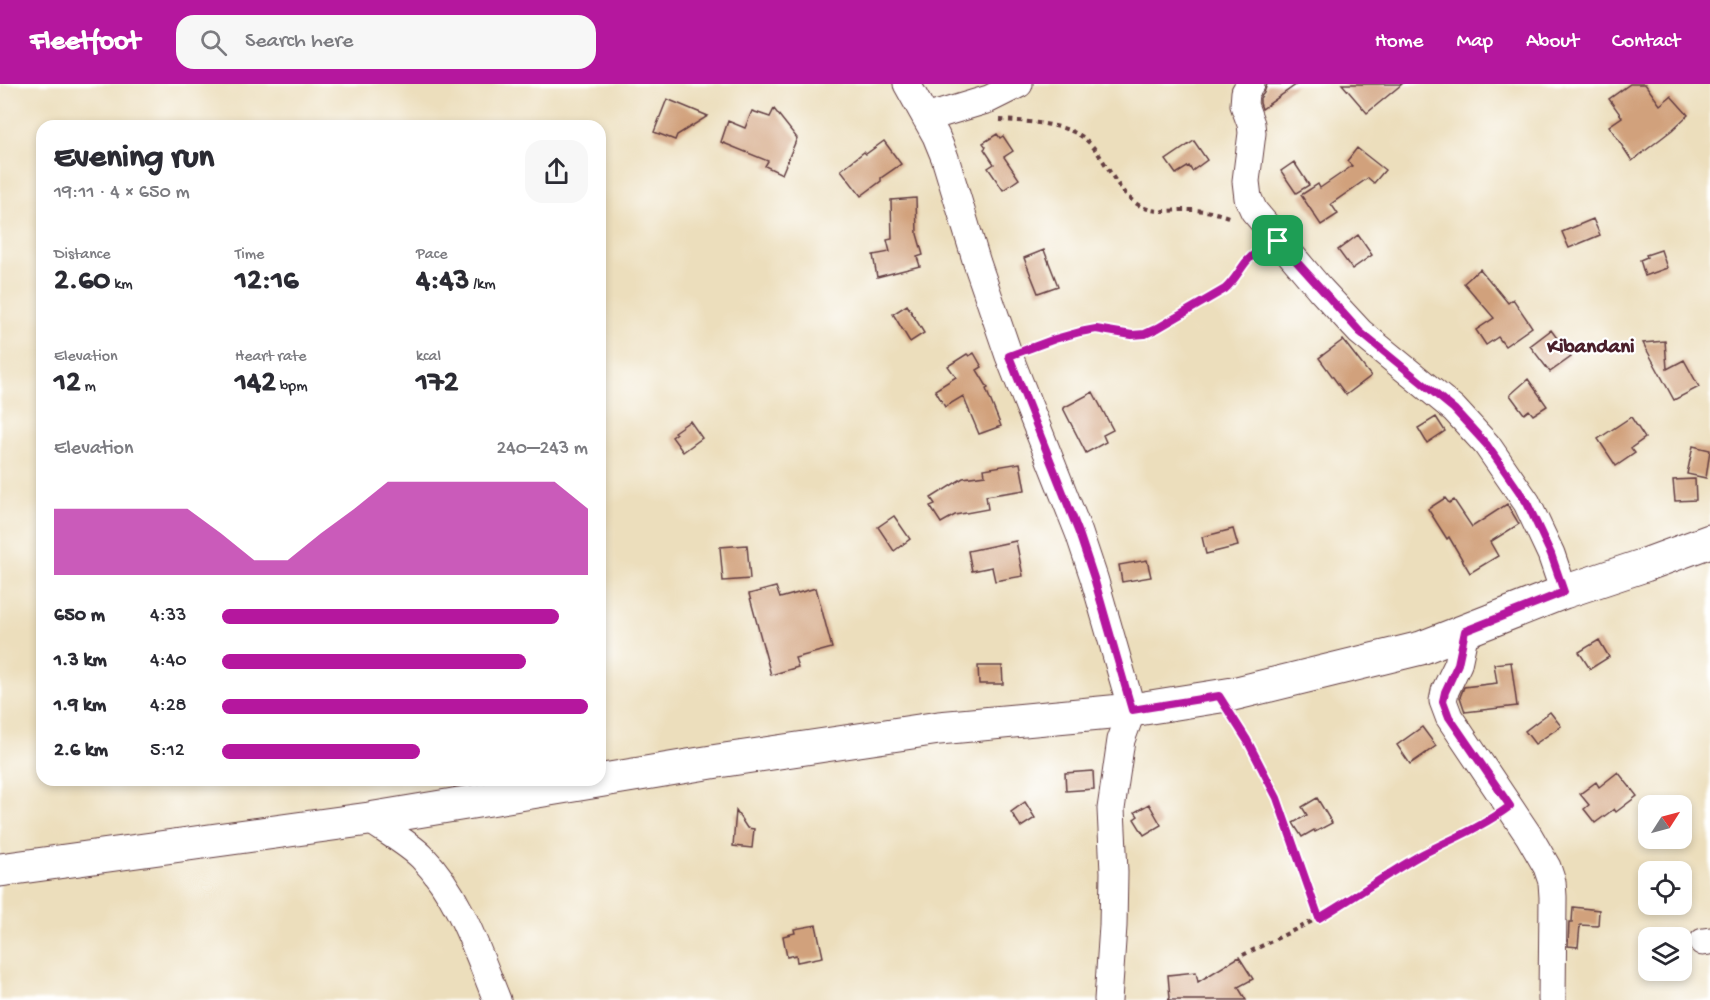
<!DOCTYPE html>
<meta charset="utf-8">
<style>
body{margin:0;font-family:"Gochi Hand",sans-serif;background:#f7f7f7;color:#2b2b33;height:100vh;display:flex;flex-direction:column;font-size:22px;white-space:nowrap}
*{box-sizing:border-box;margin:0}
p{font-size:20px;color:#7c7c81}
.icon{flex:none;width:33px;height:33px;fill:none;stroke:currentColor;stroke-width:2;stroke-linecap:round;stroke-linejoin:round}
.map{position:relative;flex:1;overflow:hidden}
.details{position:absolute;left:36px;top:36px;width:570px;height:666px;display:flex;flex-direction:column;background:#fff;border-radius:18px;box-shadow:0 3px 9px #0003}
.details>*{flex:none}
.needle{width:39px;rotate:54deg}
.tools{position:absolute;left:1638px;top:711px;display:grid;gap:12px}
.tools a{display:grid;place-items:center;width:54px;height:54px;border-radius:12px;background:#fff;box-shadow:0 3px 9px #0003;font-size:30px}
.pin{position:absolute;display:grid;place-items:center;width:51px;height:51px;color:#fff;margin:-26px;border-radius:12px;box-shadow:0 3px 9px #0006}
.round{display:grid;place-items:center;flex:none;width:63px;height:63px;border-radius:18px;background:#f7f7f7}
.headline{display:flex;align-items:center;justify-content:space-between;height:102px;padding:0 18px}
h1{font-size:33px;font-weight:700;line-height:45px}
.figures{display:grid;grid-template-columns:repeat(3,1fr);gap:9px;height:102px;padding:6px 18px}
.figures div{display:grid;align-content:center}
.figures b{font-size:30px;font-weight:700}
.figures small{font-size:16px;font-weight:400}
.figures p{font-size:16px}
.chart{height:168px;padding:12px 18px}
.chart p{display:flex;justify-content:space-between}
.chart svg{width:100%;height:108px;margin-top:6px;fill:#b5179e;opacity:.7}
ul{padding:0 18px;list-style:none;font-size:20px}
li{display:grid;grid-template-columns:96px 72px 1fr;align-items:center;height:45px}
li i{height:15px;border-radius:8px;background:#b5179e}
header{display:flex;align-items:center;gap:36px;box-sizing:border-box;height:84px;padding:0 30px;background:#b5179e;color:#fff}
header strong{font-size:28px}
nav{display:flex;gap:33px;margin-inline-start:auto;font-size:21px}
.search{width:420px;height:54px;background:#f7f7f7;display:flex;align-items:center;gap:15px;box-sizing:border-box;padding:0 21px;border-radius:18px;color:#7c7c81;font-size:22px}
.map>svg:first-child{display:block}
</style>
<header>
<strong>Fleetfoot</strong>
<div class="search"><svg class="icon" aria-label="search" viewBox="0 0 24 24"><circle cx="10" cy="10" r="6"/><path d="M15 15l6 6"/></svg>Search here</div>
<nav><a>Home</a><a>Map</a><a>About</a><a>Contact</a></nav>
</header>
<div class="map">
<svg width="1710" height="916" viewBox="0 0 1710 916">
<rect width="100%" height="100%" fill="#fff"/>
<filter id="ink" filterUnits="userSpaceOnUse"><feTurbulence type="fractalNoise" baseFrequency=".0167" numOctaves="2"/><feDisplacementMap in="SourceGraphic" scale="12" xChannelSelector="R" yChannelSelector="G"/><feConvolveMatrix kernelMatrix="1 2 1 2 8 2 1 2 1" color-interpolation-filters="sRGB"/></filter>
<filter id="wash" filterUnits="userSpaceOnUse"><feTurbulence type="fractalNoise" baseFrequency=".008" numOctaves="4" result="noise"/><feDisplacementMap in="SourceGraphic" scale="24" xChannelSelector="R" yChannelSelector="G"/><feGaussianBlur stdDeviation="1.35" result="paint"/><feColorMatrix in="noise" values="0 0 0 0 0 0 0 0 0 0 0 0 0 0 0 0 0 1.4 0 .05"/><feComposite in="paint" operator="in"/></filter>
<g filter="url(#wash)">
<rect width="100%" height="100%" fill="#ecdebc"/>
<g id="blocks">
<!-- building -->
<path fill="#d1a17c" d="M1267 0H1297L1262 25 1260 19V14L1264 9Z
M1342 0H1402L1367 29Z
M1630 0H1645L1660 21 1671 12 1688 31 1672 46 1632 77 1609 42 1622 33 1609 15Z
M667 15 708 32 677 51 675 56 654 48Z
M774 25 797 54 782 90 765 82 768 77 721 58 728 37 745 44 752 27 770 33Z
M997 50 1000 54 1003 52 1013 67 1004 73 1019 95 1003 106 988 84 994 80 984 65 986 63 983 59Z
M884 57 901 80 881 94V97L861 112 841 86 864 68 866 70Z
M1194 57 1207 76 1192 87 1189 82 1176 90 1166 76Z
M1357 64 1385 86 1374 99 1368 94 1331 120 1338 130 1321 141 1301 111 1318 100 1320 104 1352 82 1347 77Z
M1294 78 1309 101 1296 109 1281 87Z
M916 114 917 150 923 171 917 173 920 182 877 193 873 171 890 168 887 156 892 155 891 116Z
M1593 135 1600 151 1569 164 1562 148Z
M1358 151 1372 171 1352 185 1338 166Z
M1044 166 1058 202 1038 209 1024 174Z
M1661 166 1667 184 1645 192 1640 176 1647 173 1646 171Z
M1480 185 1508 219 1513 215 1532 243 1505 262 1498 253 1486 261 1476 246 1494 234 1464 199Z
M907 221 924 249 910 258 893 230Z
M1551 246 1571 273 1550 288 1530 262Z
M1343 256 1371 292 1346 311 1319 274Z
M1665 257 1667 285 1684 276 1699 303 1674 316 1643 259Z
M974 269 982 283 977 286 988 304 986 305 1001 342 979 350 963 312 945 323 935 306 956 293 948 282 967 270 969 272Z
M1528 295 1547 322 1533 331 1529 326 1524 330 1510 311Z
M1093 308 1113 346 1103 351 1106 358 1086 369 1063 324Z
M1436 333 1445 347 1427 359 1418 344Z
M1631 333 1645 354 1631 364 1635 369 1616 382 1598 355Z
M690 337 702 354 683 368 672 353 676 350 674 348Z
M1693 362 1710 366 1706 394 1687 390Z
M1020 379 1025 406 986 412 988 425 955 431 941 439 930 422 935 420 931 414 963 394 985 391 984 385Z
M1695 395 1696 416 1675 417 1673 396Z
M1445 414 1449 419 1454 416 1472 443 1507 420 1519 440 1490 458 1498 472 1470 489 1449 453 1447 455 1428 425Z
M894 432 910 455 894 467 878 443Z
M1233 445 1238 462 1206 470 1202 453Z
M1016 457 1023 492 995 497 992 483 972 487 968 467Z
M747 461 750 495 723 497 720 463Z
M1147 476 1151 493 1122 498 1119 481Z
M776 503 780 514 816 504 832 564 795 574 798 583 771 591 749 510Z
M1599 556 1609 573 1590 585 1579 568Z
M1511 578 1517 622 1465 628 1460 613 1464 603 1497 599 1494 580Z
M978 582H1002L1003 600H979Z
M1550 628 1561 642 1535 660 1525 647Z
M1422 643 1436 662 1410 680 1397 661Z
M1093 687 1094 705 1066 707 1065 689Z
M1618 688 1637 712 1616 728 1614 725 1595 739 1584 725 1589 721 1580 710 1596 698 1599 703Z
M1317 714 1332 739 1315 748 1314 746 1302 753 1293 739 1307 731 1302 723Z
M1025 718 1035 734 1021 743 1011 728Z
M1149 720 1161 741 1144 751 1134 735 1138 732 1135 728Z
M736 727 747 744 754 745 752 764 733 762Z
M1573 823 1599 826 1598 842 1580 841 1578 863 1568 862 1569 838H1572Z
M816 841 823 873 797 878 796 871 787 873 783 852 795 849 794 845Z
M1239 873 1253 895 1238 903 1246 916H1168L1170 914 1168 891 1196 888 1198 898Z"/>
</g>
</g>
<g filter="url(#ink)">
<use href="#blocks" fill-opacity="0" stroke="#623c41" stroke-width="1.5"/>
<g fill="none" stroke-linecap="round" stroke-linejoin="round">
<!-- minor casing -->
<g stroke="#623c41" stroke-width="29">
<path id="minor" d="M907 0 936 52 945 74 977 179 1009 272 1079 449 1094 494 1132 626 1121 656 1111 725 1114 788 1113 842 1108 916
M1251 0 1245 8 1244 21 1251 40 1252 49 1246 97 1248 114 1254 127 1320 205 1360 248 1454 325 1487 361 1527 419 1551 470 1564 508
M926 34 989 15 1019 0
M1465 547 1458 580 1445 607 1443 617 1449 633 1529 752 1547 783 1552 798 1553 813 1552 916
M369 735C386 747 408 759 422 773 460 812 477 867 497 916
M1703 858 1710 857"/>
</g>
<!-- major casing -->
<g stroke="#623c41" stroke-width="35">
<path id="major" d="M0 786 369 735 718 677 939 644 1132 626 1233 610 1421 564 1564 508 1645 481 1710 457"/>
</g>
<!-- path -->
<path stroke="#623c41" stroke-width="4" stroke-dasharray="4.5 4.5" stroke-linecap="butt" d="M1000 36C1023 37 1061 39 1081 52 1107 69 1114 112 1145 124 1159 130 1175 125 1190 126 1205 126 1218 129 1231 134
M1029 265 1080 248 1096 245 1132 251 1145 250 1158 244 1225 205C1238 193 1245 177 1259 167
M1234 636 1263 685 1277 714 1319 834
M1243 871 1319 834 1417 773 1492 735"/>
<!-- minor -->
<use href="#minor" stroke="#fff" stroke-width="27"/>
<!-- major -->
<use href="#major" stroke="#fff" stroke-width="33"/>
</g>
</g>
<g fill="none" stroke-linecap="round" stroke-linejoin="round" filter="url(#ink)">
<!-- route casing -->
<g stroke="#fff" stroke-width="12">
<path id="route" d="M1278 157 1360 248 1454 325 1487 361 1527 419 1551 470 1564 508 1465 547 1458 580 1445 608 1443 617 1449 633 1510 722C1481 744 1449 756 1417 773 1384 792 1352 815 1319 834L1277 714 1247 656 1219 612 1132 626 1094 494 1079 449 1009 272 1055 255 1080 248 1096 245 1132 251 1145 250 1158 244 1225 205C1234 197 1239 187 1246 178 1254 168 1266 162 1278 157Z"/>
</g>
<!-- route -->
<use href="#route" stroke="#b5179e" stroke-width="8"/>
</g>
<g text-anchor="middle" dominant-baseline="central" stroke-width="4.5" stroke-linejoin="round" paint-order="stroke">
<!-- quarter labels -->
<g font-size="21" font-weight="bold" fill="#4a1f2b" stroke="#fff">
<text x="1591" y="264">Kibandani</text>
</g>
</g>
</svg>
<div class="tools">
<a><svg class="needle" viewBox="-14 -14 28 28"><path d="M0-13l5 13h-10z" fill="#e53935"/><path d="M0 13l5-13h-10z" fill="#7c7c81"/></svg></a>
<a><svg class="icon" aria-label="locate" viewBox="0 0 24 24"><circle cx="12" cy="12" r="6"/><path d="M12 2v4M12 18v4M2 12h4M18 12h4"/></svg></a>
<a><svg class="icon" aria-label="layers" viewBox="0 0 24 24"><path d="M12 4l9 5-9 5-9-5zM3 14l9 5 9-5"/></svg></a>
</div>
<div class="pin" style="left:1278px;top:157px;background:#1e9e55"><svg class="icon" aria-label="arrive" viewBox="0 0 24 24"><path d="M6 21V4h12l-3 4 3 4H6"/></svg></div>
<section class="details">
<div class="headline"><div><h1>Evening run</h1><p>19:11 · 4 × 650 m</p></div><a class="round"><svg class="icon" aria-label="share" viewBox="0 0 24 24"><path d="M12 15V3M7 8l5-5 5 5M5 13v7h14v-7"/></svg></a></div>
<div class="figures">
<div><p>Distance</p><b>2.60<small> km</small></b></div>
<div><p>Time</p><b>12:16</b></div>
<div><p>Pace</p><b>4:43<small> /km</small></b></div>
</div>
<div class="figures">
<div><p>Elevation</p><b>12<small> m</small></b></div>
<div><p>Heart rate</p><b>142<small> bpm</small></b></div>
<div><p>kcal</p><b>172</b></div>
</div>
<div class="chart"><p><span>Elevation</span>240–243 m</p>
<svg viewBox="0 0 160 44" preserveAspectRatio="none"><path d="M0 44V17L10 17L20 17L30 17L40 17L50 27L60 38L70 38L80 27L90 17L100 6L110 6L120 6L130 6L140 6L150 6L160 17V44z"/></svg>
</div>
<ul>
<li><b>650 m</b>4:33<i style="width:92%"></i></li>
<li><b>1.3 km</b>4:40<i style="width:83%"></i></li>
<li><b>1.9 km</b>4:28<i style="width:100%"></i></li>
<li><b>2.6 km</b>5:12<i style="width:54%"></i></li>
</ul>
</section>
</div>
